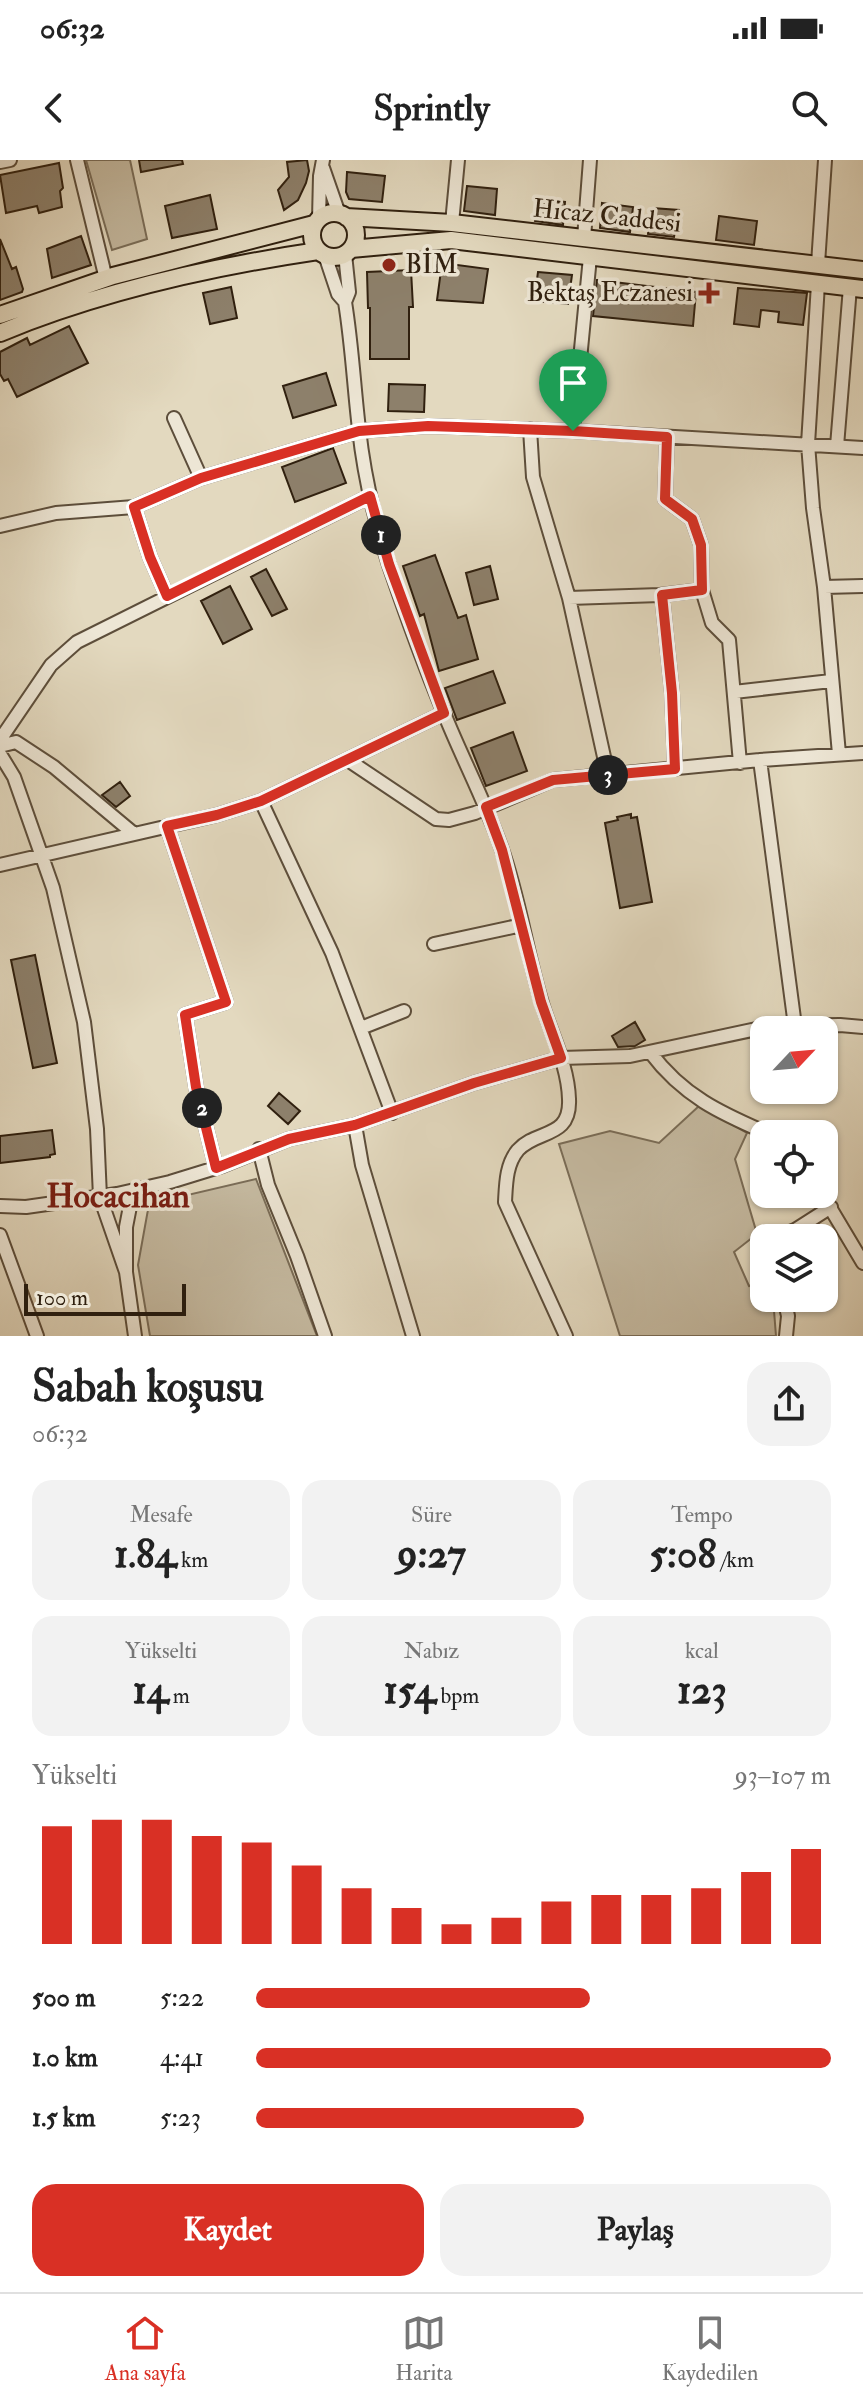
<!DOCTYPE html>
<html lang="tr">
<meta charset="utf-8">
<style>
body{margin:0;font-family:"IM FELL Double Pica",serif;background:#f2f2f2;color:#222;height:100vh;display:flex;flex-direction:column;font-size:30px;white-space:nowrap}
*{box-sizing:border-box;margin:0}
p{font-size:26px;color:#767676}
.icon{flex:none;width:44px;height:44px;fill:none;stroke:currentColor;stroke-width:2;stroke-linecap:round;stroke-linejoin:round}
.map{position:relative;height:1176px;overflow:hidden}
.side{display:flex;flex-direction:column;background:#fff;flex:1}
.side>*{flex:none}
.needle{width:52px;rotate:64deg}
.buttons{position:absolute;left:750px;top:856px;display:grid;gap:16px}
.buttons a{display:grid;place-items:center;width:88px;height:88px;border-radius:16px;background:#fff;box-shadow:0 2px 6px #0004;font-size:40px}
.scale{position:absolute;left:24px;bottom:20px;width:162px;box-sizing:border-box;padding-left:8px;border:4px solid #30200f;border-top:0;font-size:22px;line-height:28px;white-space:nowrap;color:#30200f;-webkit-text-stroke:6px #ede6d5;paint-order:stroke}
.pin{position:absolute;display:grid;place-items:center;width:68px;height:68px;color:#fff;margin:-82px -34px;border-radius:50% 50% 50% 0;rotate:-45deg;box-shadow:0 0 8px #0007}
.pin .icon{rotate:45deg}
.km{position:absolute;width:40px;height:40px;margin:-20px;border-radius:50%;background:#222;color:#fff;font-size:22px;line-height:40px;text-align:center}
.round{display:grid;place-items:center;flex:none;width:84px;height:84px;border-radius:24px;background:#f2f2f2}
.overview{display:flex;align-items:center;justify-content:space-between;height:136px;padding:0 32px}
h1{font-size:44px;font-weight:700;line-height:60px}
.metrics{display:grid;grid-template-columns:repeat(3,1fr);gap:12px;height:136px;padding:8px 32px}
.metrics div{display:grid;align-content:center;border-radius:20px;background:#f2f2f2;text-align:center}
.metrics b{font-size:40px;font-weight:700}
.metrics small{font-size:22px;font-weight:400}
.metrics p{font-size:22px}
.chart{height:224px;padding:16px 32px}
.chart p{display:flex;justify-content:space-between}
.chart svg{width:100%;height:144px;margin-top:8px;stroke:#d93025;stroke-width:6}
.primary-button{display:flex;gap:16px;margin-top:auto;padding:16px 32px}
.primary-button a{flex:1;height:92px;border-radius:24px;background:#d93025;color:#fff;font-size:32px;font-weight:700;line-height:92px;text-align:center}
.primary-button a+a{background:#f2f2f2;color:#222}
ul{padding:0 32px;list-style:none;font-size:26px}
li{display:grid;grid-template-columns:128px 96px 1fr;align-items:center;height:60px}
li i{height:20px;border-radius:10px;background:#d93025}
.status{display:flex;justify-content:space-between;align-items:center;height:56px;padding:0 40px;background:#fff;direction:ltr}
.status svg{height:22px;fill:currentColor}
header{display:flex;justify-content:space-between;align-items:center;height:104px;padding:0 32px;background:#fff;font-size:36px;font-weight:700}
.dock{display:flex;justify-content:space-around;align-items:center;height:112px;border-top:2px solid #e0e0e0;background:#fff;font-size:22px;color:#767676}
.dock a{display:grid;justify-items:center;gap:4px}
.dock .current{color:#d93025}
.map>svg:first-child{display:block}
</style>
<div class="status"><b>06:32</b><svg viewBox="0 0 49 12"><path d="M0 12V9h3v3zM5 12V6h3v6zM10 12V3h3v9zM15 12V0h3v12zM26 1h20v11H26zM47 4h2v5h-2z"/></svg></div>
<header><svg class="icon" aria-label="back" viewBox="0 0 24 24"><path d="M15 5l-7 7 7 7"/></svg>Sprintly<svg class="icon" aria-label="search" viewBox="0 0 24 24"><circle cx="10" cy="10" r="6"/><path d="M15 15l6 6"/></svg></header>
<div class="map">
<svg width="863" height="1176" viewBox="0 0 863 1176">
<rect width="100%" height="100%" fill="#e3d9bf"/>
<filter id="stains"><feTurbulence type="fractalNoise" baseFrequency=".0025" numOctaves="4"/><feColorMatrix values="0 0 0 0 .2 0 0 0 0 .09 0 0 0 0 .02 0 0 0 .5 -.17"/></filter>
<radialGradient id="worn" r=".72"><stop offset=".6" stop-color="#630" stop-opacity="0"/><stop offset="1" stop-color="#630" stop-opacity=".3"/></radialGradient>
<!-- green -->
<path fill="#c5baa1" stroke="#7a6d58" stroke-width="2" d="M86 0H130L147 79 112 90Z
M699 946 747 973 735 999 757 1074 734 1092 749 1126 764 1123V1138H773L776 1176H620L559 984 610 971 659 983Z
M256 1019 317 1176H150L138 1105 149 1044Z"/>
<!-- building -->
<path fill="#8d806b" stroke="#30200f" stroke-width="2" d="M139 0H182L183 4 141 12Z
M307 0 309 11 306 23 298 40 284 50 278 30 289 17 287 2Z
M59 3 63 28 60 31 62 47 39 53 37 46 6 53 0 15Z
M347 12 385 16 382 42 349 39 346 32Z
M467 26 497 29 495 55 464 51Z
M210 35 217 69 172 78 165 46Z
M537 39 565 42 563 65 535 61Z
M602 43 633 47 630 72 600 68Z
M652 48 679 50 674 77 648 74Z
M719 56 757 61 754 85 716 80Z
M81 76 91 105 52 118 47 89Z
M0 79 12 109 16 107 23 129 22 132 0 140Z
M442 103 488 109 483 143 437 140Z
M411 110 413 147H409V199H370V148H368L367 112Z
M538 112 572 115 568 144 534 141Z
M597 120 696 132 693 166 593 156Z
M231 127 237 158 210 164 203 133Z
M738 128 807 133 803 165 778 162 779 152 761 150 759 167 734 164Z
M69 166 88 203 17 237 8 219 4 221 0 214V192L27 178 30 185Z
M326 213 336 245 293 258 283 226Z
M389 224 425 225 424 252 388 251Z
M333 288 346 323 295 342 282 307Z
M435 395 458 458 466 455 478 499 439 511 424 454 420 456 403 406Z
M490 406 498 439 474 445 466 413Z
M266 409 287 449 272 456 251 417Z
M230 426 252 469 223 484 201 441Z
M493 511 505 543 457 560 445 528Z
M513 572 527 611 486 626 471 588Z
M120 622 130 636 116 647 102 635Z
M631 654V658L637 657 652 742 620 748 605 663 618 660 617 657Z
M35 795 57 903 33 908 11 800Z
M635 862 645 880 635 886 618 887 612 876Z
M279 933 300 951 288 964 268 946Z
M52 970 55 994 50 995V997L0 1003V976Z"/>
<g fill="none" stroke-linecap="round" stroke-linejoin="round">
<!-- minor casing -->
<g stroke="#5d4e3b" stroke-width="16">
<path id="minor" d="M77 0 106 119
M0 2 10 0
M323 8 339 54
M319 59 320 16 323 0
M452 63 458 0
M584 78 590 0
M325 95 338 134 345 142 349 132 345 94
M818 104 825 0
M818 124 808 284 813 348 824 427 839 594
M345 142C352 185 354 227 359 269 364 315 375 362 389 405 406 455 424 505 444 553 462 598 485 641 501 687 519 736 526 790 541 840 550 872 568 904 569 939 571 979 537 969 518 990 506 1004 506 1024 505 1042L566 1176
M174 258 201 318
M530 269 533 317 569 438 608 615
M573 271 590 97
M667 277 665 339 692 359 701 385 702 430 712 463 729 480 740 603
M837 286 850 127
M134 347 150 397 167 436
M0 366 56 353 134 347 201 318 359 271 428 266 573 271 863 288
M824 427 863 426
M662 435 672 533 675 609
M569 438 660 435 702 430
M734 532 831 521
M0 580 51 505 77 482 370 336
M0 586 16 582 54 607 133 673
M0 594 14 617 53 728 84 862 97 969 100 1037 126 1112V1067L133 1031
M348 600 436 659 449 660 475 653 553 620 760 600 863 593
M760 600 795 866
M261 641 332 793 392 953
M167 666 226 842 185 855 196 927 216 1008
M0 705 217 655 261 641 444 553
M434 784 522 765
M361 868 404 851
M650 892C683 936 720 953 769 974
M355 965 362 1005 413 1176
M259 989 268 1025 297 1096 325 1176
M822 1034 863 1103
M0 1046 26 1047 117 1034 170 1022 222 1006 289 979 355 965 474 923 561 898 630 896 771 866 840 865 863 867
M0 1075 37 1176
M775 1078 795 1070 831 1047
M126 1112 135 1176
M784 1138 788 1156 786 1176"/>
</g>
<!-- major casing -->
<g stroke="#30200f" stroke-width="20">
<path id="major" d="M312 75a22 22 0 1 1 44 0a22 22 0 1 1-44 0Z
M346 57 452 63 863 110
M351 89 451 80 863 129
M0 155 113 116 314 64
M0 173C101 131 210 107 318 91"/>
</g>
<!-- minor -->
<use href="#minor" stroke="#ede6d5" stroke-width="12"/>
<!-- major -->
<use href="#major" stroke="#e3d9bf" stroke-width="16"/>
</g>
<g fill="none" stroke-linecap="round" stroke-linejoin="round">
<!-- route casing -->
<g stroke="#fff" stroke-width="16">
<path id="route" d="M428 266 573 271 667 277 665 339 692 359 701 385 702 430 662 435 672 533 675 609 553 620 486 647 502 690 541 842 561 898 474 923 355 965 289 979 216 1008 196 927 185 855 226 842 167 666 217 655 261 641 444 553 389 404 370 336 167 436 150 397 134 347 201 318 359 271Z"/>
</g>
<!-- route -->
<use href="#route" stroke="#d93025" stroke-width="10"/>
</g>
<!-- markers -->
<g fill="#8f2418" stroke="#ede6d5" stroke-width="3">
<circle cx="389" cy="105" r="8"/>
<path d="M705 121h8v8h8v8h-8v8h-8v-8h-8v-8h8z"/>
</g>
<g text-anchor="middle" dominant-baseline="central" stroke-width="7" stroke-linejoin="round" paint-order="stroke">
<!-- street labels -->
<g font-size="26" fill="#30200f" stroke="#ede6d5">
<text transform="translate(607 56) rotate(6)">Hicaz Caddesi</text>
</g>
<!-- poi labels -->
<g font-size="26" fill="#30200f" stroke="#ede6d5" text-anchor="start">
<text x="405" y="105">BİM</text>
<text x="693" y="133" text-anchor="end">Bektaş Eczanesi</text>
</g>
<!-- district labels -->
<g font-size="34" font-weight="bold" fill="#7a1f14" stroke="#ede6d5">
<text x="118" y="1036">Hocacihan</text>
</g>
</g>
<rect width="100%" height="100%" filter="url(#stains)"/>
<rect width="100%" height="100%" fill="url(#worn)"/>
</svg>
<div class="buttons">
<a><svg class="needle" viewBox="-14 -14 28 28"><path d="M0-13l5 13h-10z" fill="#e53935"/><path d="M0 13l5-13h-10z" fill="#767676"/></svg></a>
<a><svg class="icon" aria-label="locate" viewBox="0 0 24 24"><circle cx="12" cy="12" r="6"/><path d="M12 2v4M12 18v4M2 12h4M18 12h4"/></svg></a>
<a><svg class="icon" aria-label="layers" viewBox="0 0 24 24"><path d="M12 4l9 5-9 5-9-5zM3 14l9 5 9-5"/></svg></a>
</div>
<div class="scale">100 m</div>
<div class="pin" style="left:573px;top:271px;background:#1e9e55"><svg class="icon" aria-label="arrive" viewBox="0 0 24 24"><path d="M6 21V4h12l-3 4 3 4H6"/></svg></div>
<b class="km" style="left:381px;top:375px">1</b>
<b class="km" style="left:202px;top:948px">2</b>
<b class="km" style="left:608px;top:615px">3</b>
</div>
<section class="side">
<div class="overview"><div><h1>Sabah koşusu</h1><p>06:32</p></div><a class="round"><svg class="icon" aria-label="share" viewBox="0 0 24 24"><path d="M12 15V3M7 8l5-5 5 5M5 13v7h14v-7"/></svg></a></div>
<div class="metrics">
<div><p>Mesafe</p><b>1.84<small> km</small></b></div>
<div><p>Süre</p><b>9:27</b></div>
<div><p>Tempo</p><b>5:08<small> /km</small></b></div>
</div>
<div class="metrics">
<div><p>Yükselti</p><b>14<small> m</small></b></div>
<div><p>Nabız</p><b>154<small> bpm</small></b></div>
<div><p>kcal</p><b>123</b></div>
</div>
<div class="chart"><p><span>Yükselti</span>93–107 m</p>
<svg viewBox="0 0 160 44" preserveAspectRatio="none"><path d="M5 44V8M15 44V6M25 44V6M35 44V11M45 44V13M55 44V20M65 44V27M75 44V33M85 44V38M95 44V36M105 44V31M115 44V29M125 44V29M135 44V27M145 44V22M155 44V15"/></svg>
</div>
<ul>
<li><b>500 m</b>5:22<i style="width:58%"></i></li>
<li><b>1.0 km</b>4:41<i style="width:100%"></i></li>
<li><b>1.5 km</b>5:23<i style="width:57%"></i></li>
</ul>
<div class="primary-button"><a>Kaydet</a><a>Paylaş</a></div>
</section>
<nav class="dock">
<a class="current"><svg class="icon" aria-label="home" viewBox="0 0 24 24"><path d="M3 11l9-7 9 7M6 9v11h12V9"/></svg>Ana sayfa</a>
<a><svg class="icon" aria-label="map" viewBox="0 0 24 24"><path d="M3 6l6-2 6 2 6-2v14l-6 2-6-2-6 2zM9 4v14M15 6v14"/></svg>Harita</a>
<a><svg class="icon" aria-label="saved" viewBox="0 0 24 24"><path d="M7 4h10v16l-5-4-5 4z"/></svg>Kaydedilen</a>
</nav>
